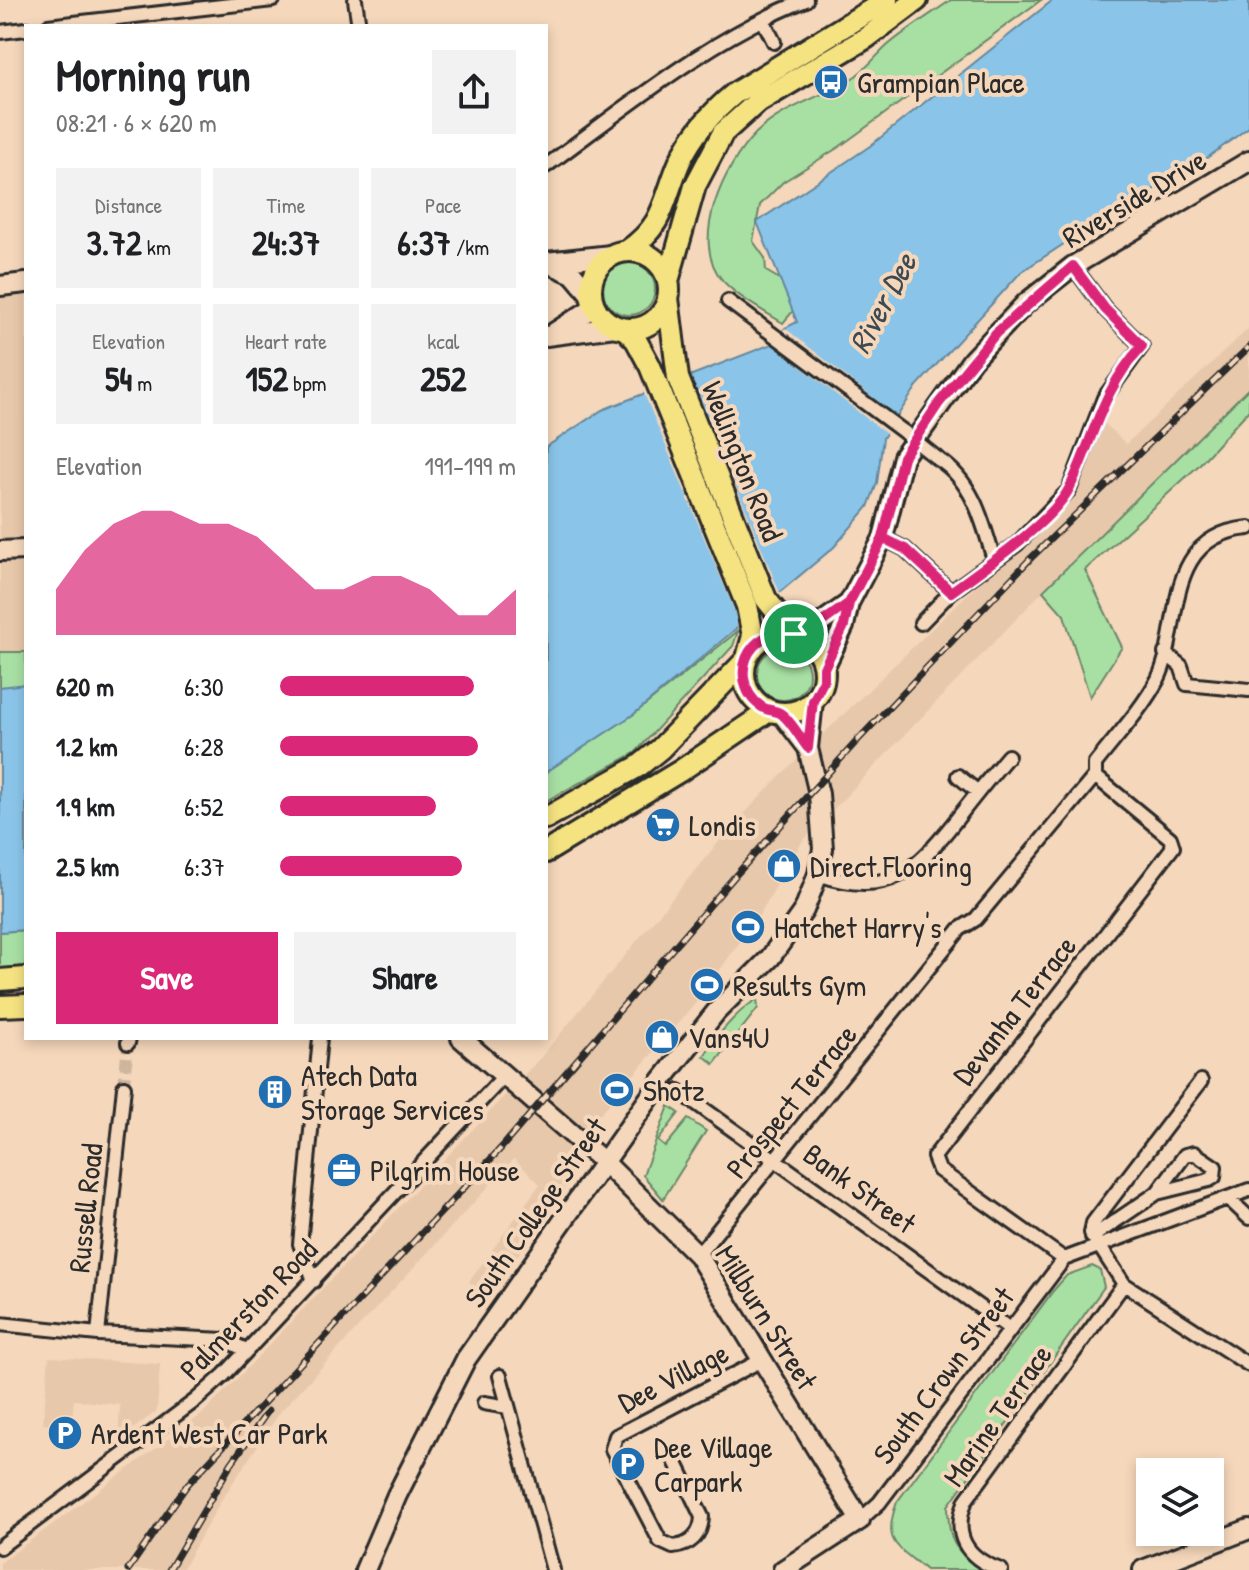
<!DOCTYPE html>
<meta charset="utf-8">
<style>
body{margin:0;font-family:"Patrick Hand",sans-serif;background:#f2f2f2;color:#202124;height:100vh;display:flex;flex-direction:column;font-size:30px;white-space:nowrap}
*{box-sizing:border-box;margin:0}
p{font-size:26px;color:#757577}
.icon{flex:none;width:44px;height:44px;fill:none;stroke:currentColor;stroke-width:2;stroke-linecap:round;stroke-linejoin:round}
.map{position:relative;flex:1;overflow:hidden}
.sheet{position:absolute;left:24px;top:24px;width:524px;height:1016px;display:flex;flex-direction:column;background:#fff;border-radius:0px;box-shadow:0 4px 12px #0003}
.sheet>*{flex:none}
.tools{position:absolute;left:1136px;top:1458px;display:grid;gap:16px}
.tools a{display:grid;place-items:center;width:88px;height:88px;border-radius:0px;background:#fff;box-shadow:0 4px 12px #0003;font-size:40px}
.pin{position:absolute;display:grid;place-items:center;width:68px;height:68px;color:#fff;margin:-34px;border:4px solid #fff;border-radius:50%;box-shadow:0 2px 8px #0007}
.round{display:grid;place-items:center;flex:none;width:84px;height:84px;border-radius:0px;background:#f2f2f2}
.head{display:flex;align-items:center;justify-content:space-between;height:136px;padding:0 32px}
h1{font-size:44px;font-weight:800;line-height:60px}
.figures{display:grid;grid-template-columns:repeat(3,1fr);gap:12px;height:136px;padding:8px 32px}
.figures div{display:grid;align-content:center;border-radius:0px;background:#f2f2f2;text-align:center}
.figures b{font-size:34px;font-weight:800}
.figures small{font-size:22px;font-weight:400}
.figures p{font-size:22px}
.chart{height:224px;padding:16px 32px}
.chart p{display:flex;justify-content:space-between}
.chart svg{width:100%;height:144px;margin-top:8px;fill:#db2777;opacity:.7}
.primary-button{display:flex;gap:16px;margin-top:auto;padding:16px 32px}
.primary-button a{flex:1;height:92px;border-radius:0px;background:#db2777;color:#fff;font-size:32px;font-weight:800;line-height:92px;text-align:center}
.primary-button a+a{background:#f2f2f2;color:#202124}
ul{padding:0 32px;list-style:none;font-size:26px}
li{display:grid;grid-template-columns:128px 96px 1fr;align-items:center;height:60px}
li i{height:20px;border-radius:10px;background:#db2777}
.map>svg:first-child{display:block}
</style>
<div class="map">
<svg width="1249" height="1570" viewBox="0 0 1249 1570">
<rect width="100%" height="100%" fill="#f5d7bb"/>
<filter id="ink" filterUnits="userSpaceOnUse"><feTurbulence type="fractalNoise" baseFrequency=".0125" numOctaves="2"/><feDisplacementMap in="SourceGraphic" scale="16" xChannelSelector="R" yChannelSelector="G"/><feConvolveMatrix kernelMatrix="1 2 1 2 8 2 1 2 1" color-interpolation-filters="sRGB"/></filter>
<g filter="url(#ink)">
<!-- built -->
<path fill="#e8c8ab" d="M26 283V652H0V286Z
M1249 328V410L1198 466 1053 602 1043 591 802 842 758 917 698 1000 566 1154 567 1185 489 1296 469 1282 540 1184 514 1159 281 1411 222 1499 182 1570H0V1563L201 1415 236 1380 542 1056 726 833 780 776 1073 492 1101 420 1126 444Z
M49 1357 160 1364 157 1411 118 1440 120 1405 74 1400 71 1427 43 1424Z"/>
<!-- green -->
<path fill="#a8e0a4" stroke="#6a8668" stroke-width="2" d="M951 0H1041L839 147 783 182 760 205 753 241 765 258 766 271 781 280 793 311 783 323C762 310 740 299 723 281 688 242 724 165 756 133 783 107 820 98 851 79 865 71 875 57 887 46 907 29 930 15 951 0Z
M603 289a26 26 0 1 1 52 0a26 26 0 1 1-52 0Z
M1249 388V410L1198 466 1085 570 1122 647 1090 697 1064 615 1043 591Z
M738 631 733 646 635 753 546 801V772L634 714Z
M757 674a26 26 0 1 1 52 0a26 26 0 1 1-52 0Z
M0 652H26V684L0 688Z
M26 930V969L0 971V932Z
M757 999 758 1008 714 1064 704 1056C718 1034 735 1013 757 999Z
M669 1106 679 1113 658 1141 665 1147 688 1119 706 1131 663 1199 643 1175Z
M1092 1266 1100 1270 1104 1287 948 1506C949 1543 953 1549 983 1570H926C896 1545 882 1543 897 1502L1053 1291 1067 1275Z"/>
<!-- water -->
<path fill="#8ac5e9" stroke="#64879d" stroke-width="2" d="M1053 0H1249V127L1203 161 1099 221 1021 272 917 386 883 438 877 483 868 507 834 547 634 714 546 772V447L602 410 772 344 785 328 797 322 757 222 870 146Z
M26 684V930L0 932V687Z"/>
<!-- pier -->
<path fill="#f5d7bb" d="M785 328 901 420 889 436 772 344Z
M690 374 782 598 738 631 735 612 643 391Z"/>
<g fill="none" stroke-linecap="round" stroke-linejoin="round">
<!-- street-tunnel -->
<path stroke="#cdb59e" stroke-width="12" stroke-dasharray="12 6" stroke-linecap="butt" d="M124 1087 128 1043"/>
<!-- street casing -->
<g stroke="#2b2b2b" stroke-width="18">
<path id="street" d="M355 0 359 26
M763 20 774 42
M48 26 273 0
M0 32 26 29
M546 166C628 106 711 37 806 0
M728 301 904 432
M938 459C973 481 983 522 994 560
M883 538 905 549 951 592
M921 623 951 592 1017 544 1069 490 1104 398 1142 346 1105 309 1073 266
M1165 653 1181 666 1187 684 1249 690
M958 776 978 792
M818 874C889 898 915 872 956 820 973 798 990 777 1008 756
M128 1043 129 1038
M1201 1081 1093 1223 1091 1233 1124 1284 1249 1365
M679 1091 1010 1329
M1228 1198 1249 1218
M1092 1237 1157 1193 1185 1155 1194 1153 1215 1167 1214 1177 1209 1180 1157 1193
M698 1255 960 929 976 919 1095 776V764C1116 737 1142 709 1158 679 1183 629 1161 535 1249 528
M1064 1259 939 1170 934 1157 1173 847 1170 838 1095 776
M1064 1259 1249 1190
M314 1281 300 1244 320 1038
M0 1324 98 1334 225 1340 246 1350
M98 1334 124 1087
M500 1376 553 1570
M484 1403 508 1407
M673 1457 702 1517C701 1535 691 1545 673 1547L660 1541 612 1449 616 1436 760 1361
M860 1520 879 1503 1064 1259
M0 1547 196 1400 224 1375 504 1076
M1001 1570C965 1558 952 1534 966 1500L1124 1284"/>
</g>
<!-- secondary casing -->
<g stroke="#2b2b2b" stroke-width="24">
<path id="secondary" d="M546 262 611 255
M548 263 573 274 590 294
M0 286 26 283
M555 332 594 307
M546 336 615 327
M0 551 26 550
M801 637 849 603
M824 668 844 626 849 603 883 538 903 457 972 360 1026 303 1073 266 1249 161
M781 713 808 748
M461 1038 604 1162 698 1255 860 1520 783 1570
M365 1570 397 1495 466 1359 662 1080 716 1012 770 958 804 910 818 874 823 849 819 794 808 748 813 701
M1143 1570 1249 1529"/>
</g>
<!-- primary casing -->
<g stroke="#2b2b2b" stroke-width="26">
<path id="primary" d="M591 290a39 39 0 1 1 78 0a39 39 0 1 1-78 0Z
M627 251C666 224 663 200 680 161 693 133 712 112 735 93L887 0
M668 281 695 186 723 133 755 104 866 38 917 0
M668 298 678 378 766 599 794 634
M625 329 636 340 650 366 747 606 753 636 748 654
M744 673a40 40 0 1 1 80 0a40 40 0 1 1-80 0Z
M546 818 639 766 660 749 745 661
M546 852 680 771 769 711
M0 980 26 978
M0 1006 26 1005"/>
</g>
<!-- street -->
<use href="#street" stroke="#f5d7bb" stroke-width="12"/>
<!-- secondary -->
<use href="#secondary" stroke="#f5d7bb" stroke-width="18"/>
<!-- primary -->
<use href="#primary" stroke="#f5e382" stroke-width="20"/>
<!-- rail casing -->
<g stroke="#2b2b2b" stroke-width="7">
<path id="rail" d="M128 1570 187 1485 502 1147 735 876 856 742 1031 558 1249 347
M169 1570 231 1464 268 1411"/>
</g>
<!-- rail -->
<use href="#rail" stroke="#f5d7bb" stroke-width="4" stroke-dasharray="12" stroke-linecap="butt"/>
<!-- street-bridge casing -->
<g stroke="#2b2b2b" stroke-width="18" stroke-linecap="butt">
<path id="street-bridge" d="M904 432 938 459"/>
</g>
<!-- street-bridge -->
<use href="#street-bridge" stroke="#f5d7bb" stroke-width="12"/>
</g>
</g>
<g fill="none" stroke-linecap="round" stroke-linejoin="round" filter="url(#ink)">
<!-- route casing -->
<g stroke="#fff" stroke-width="16">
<path id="route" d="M794 634C779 632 765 634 754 646 737 665 742 694 762 707 768 711 775 710 780 713 790 719 800 738 808 748L813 701 824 680V668L844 626 849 603 883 538 903 457 939 403 996 333 1073 266 1105 309 1142 346C1101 391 1095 435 1070 487 1053 522 983 568 951 592L905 549 883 538 849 603 801 637 794 634"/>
</g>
<!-- route -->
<use href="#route" stroke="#db2777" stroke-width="10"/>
</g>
<!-- icons -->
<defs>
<g id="bus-disc" transform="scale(1.8)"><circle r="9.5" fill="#1f6fb2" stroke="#f5d7bb"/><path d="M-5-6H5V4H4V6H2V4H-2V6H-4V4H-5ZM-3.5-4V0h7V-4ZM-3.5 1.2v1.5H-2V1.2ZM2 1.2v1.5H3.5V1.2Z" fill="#fff"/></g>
<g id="supermarket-disc" transform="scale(1.8)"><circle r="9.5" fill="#1f6fb2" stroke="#f5d7bb"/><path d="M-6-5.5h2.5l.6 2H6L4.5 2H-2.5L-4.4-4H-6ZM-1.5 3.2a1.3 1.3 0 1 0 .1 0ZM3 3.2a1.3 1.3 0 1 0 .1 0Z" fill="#fff"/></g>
<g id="shop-disc" transform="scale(1.8)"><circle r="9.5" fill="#1f6fb2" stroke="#f5d7bb"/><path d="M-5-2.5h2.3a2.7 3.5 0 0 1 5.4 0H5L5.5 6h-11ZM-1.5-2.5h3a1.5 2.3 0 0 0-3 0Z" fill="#fff"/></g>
<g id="stadium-disc" transform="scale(1.8)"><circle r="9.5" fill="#1f6fb2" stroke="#f5d7bb"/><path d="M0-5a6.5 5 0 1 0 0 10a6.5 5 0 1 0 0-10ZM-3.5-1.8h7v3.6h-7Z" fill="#fff"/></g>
<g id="building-disc" transform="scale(1.8)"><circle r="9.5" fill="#1f6fb2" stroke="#f5d7bb"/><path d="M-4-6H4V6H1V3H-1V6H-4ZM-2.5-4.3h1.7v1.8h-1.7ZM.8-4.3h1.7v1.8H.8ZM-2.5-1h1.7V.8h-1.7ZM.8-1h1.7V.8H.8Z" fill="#fff"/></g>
<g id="office-disc" transform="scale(1.8)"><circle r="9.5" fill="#1f6fb2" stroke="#f5d7bb"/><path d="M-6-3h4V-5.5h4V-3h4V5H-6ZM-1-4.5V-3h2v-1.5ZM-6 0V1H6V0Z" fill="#fff"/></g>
<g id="parking-disc" transform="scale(1.8)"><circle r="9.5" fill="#1f6fb2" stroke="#f5d7bb"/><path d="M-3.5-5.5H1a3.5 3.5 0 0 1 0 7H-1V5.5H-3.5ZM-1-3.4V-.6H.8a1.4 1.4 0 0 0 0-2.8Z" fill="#fff"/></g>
</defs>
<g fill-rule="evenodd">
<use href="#bus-disc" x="831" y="82"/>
<use href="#supermarket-disc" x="663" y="825"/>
<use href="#shop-disc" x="784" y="866"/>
<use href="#stadium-disc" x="748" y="927"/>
<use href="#stadium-disc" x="707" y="985"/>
<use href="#shop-disc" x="662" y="1037"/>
<use href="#stadium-disc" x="617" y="1090"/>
<use href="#building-disc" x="275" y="1092"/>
<use href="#office-disc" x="344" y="1170"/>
<use href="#parking-disc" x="65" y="1433"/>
<use href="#parking-disc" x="628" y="1464"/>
</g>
<g text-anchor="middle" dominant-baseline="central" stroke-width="8" stroke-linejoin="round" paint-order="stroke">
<!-- poi labels -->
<g font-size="30" fill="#2b2b2b" stroke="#f5d7bb" text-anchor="start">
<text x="857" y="82">Grampian Place</text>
<text x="689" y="825">Londis</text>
<text x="810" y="866">Direct Flooring</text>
<text x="774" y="927">Hatchet Harry's</text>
<text x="733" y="985">Results Gym</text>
<text x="688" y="1037">Vans4U</text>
<text x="301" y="1075">Atech Data<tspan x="301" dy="34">Storage Services</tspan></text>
<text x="643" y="1090">Shotz</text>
<text x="370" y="1170">Pilgrim House</text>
<text x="91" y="1433">Ardent West Car Park</text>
<text x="654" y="1447">Dee Village<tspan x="654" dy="34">Carpark</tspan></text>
</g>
<!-- street labels -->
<g font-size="30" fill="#2b2b2b" stroke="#f5d7bb">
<text transform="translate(1134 198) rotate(-31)">Riverside Drive</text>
<text transform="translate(743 461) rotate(68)">Wellington Road</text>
<text transform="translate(1014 1010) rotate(-52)">Devanha Terrace</text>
<text transform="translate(791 1101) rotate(-51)">Prospect Terrace</text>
<text transform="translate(860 1188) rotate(36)">Bank Street</text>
<text transform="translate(85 1208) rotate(-84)">Russell Road</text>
<text transform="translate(535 1212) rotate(-55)">South College Street</text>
<text transform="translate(248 1309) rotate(-46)">Palmerston Road</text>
<text transform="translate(767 1317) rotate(58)">Millburn Street</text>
<text transform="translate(943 1375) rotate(-53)">South Crown Street</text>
<text transform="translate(673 1377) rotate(-27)">Dee Village</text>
<text transform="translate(997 1415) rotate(-55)">Marine Terrace</text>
</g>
<!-- water labels -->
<g font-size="32" font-style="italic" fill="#3e4a51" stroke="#f5d7bb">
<text transform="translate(882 303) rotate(-62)">River Dee</text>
</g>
</g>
</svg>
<div class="tools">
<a><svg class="icon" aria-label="layers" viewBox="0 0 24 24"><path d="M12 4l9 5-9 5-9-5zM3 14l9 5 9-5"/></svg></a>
</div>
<div class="pin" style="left:794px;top:634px;background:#1e9e55"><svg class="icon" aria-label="arrive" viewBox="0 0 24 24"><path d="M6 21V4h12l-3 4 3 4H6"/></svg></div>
<section class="sheet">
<div class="head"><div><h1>Morning run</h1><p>08:21 · 6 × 620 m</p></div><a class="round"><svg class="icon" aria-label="share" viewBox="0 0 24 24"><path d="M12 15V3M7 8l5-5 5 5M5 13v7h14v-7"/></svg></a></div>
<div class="figures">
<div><p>Distance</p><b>3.72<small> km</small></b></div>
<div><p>Time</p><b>24:37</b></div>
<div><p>Pace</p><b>6:37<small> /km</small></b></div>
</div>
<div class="figures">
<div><p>Elevation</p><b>54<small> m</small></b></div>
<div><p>Heart rate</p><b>152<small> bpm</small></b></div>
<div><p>kcal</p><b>252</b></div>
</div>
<div class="chart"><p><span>Elevation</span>191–199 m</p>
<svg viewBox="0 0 160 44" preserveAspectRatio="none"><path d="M0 44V30L10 18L20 10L30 6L40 6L50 10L60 10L70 14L80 22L90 30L100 30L110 26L120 26L130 30L140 38L150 38L160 30V44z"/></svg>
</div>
<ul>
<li><b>620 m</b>6:30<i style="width:82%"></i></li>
<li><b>1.2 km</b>6:28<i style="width:84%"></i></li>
<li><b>1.9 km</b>6:52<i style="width:66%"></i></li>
<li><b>2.5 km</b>6:37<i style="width:77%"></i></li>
</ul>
<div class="primary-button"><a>Save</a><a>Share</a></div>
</section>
</div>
